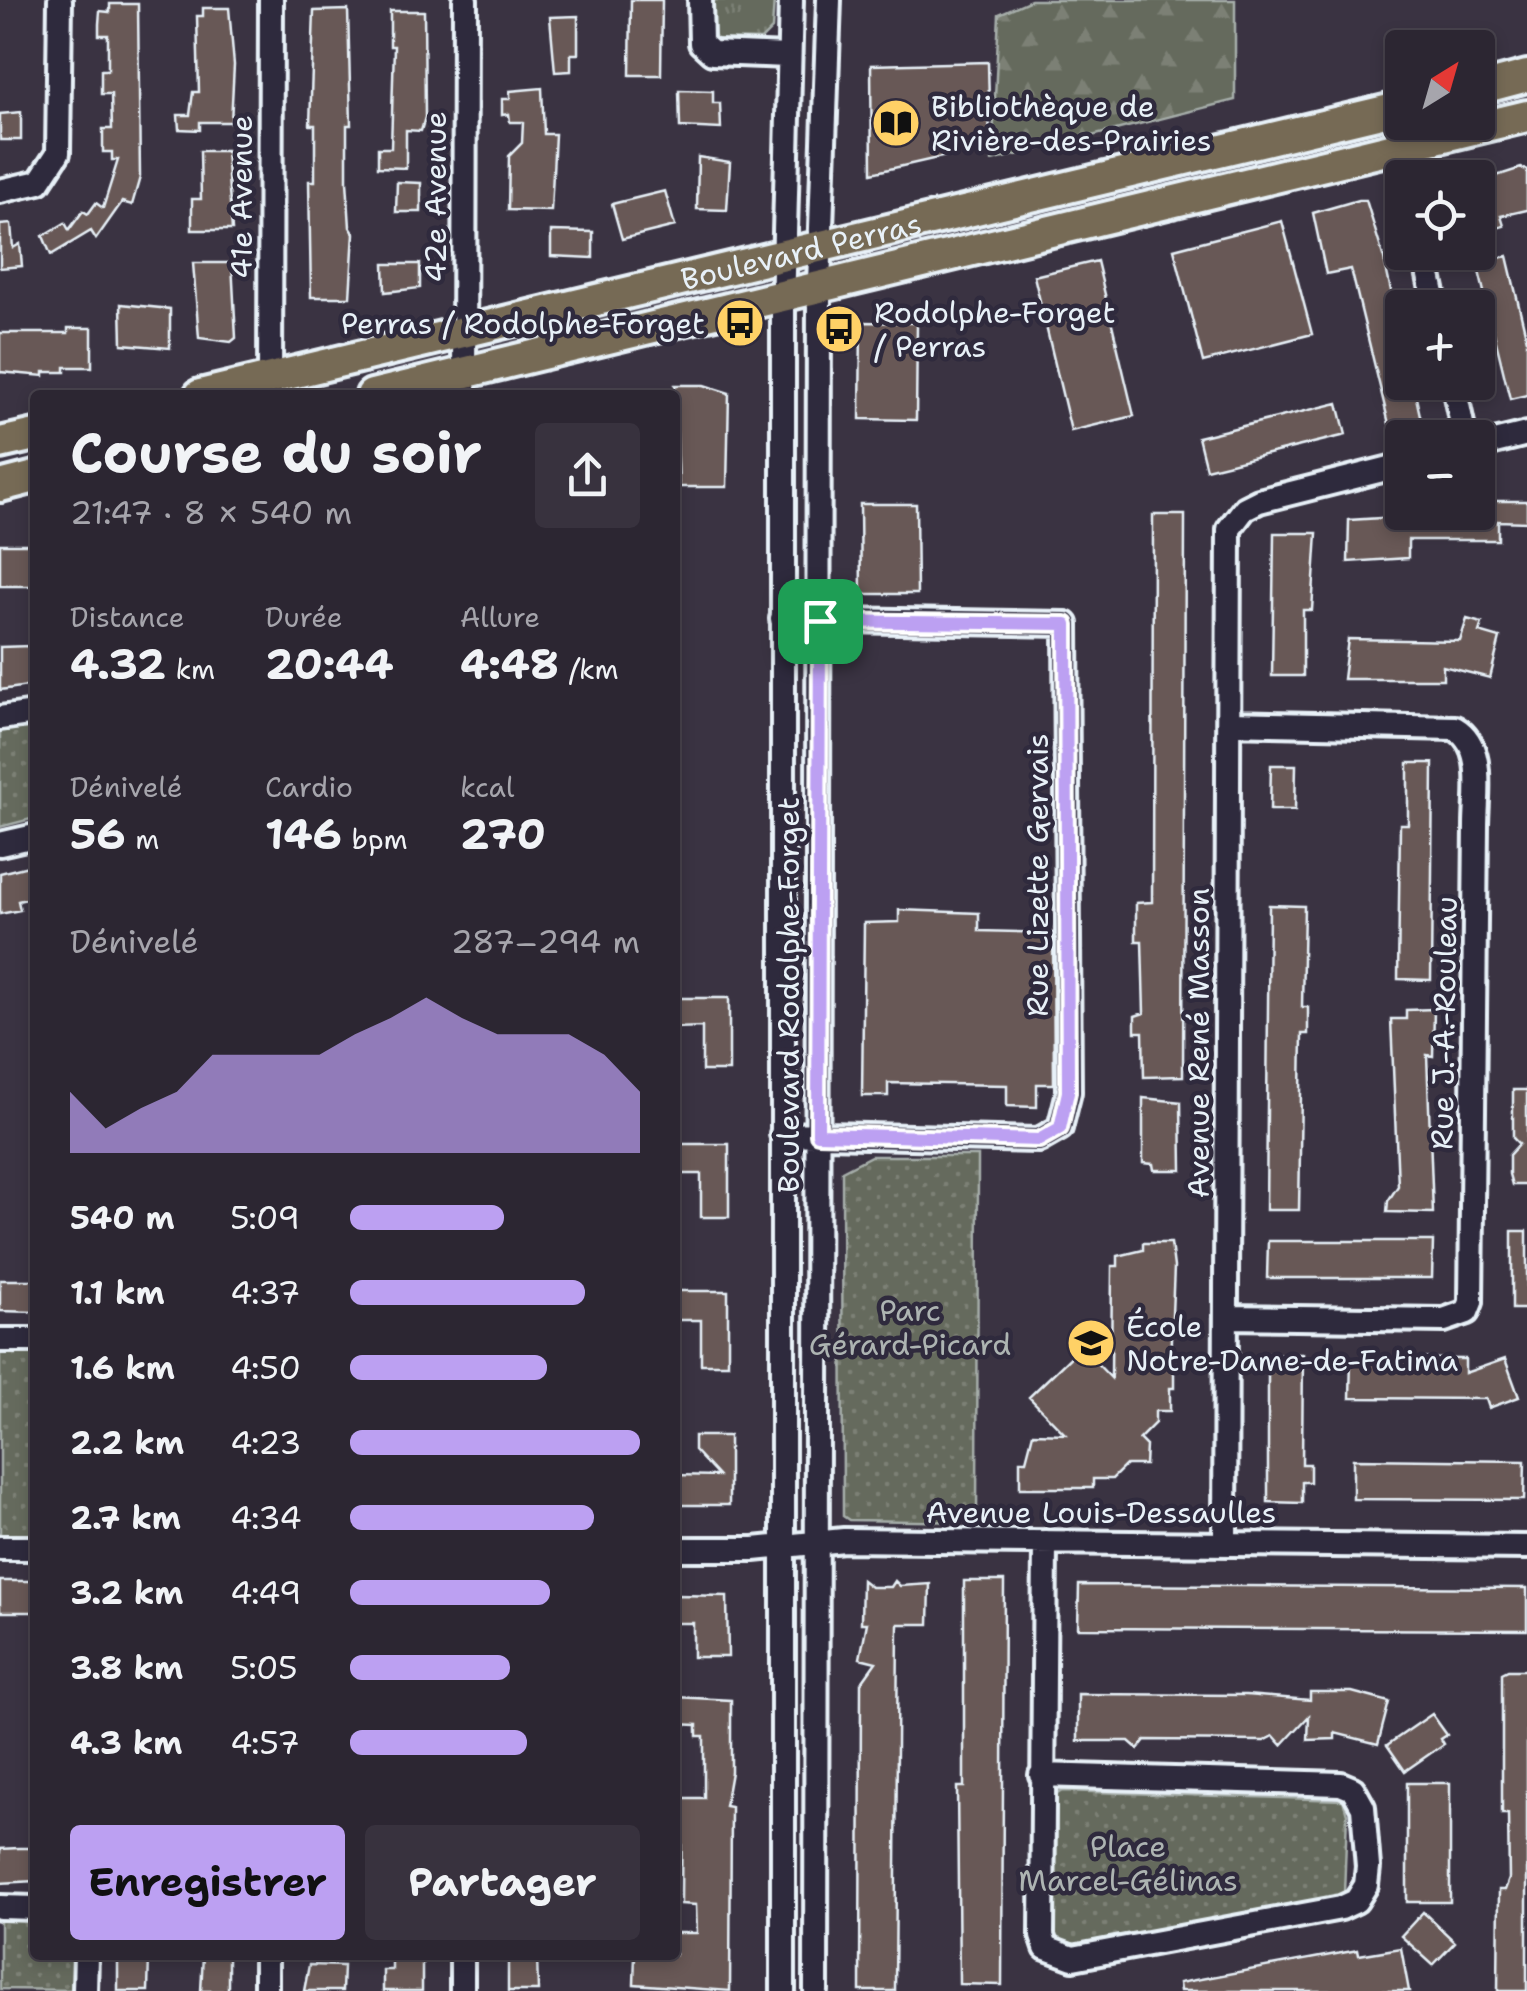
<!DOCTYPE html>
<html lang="fr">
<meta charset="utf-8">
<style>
body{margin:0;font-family:"Shantell Sans",sans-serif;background:#38323e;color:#f1f3f6;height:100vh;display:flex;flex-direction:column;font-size:38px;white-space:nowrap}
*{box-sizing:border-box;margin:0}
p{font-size:32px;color:#a6a5ac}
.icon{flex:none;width:55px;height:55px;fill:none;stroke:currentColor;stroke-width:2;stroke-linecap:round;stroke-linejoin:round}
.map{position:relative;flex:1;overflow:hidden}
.details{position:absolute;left:30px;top:390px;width:650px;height:1570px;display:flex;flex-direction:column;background:#2c2632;border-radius:10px;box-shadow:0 5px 15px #0003,0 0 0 2px #48434d}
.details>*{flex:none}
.needle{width:65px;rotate:37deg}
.buttons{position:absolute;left:1385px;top:30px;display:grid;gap:20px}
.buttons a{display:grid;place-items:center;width:110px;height:110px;border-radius:10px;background:#2c2632;box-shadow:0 5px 15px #0003,0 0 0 2px #48434d;font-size:50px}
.pin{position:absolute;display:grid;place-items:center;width:85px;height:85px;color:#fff;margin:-42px;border-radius:20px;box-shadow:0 5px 15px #0006}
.round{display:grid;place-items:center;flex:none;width:105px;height:105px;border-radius:10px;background:#38323e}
.head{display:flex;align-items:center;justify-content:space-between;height:170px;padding:0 40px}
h1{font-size:55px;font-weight:700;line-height:75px}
.metrics{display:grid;grid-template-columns:repeat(3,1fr);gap:15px;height:170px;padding:10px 40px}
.metrics div{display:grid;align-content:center}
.metrics b{font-size:42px;font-weight:700}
.metrics small{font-size:28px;font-weight:400}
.metrics p{font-size:28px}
.chart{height:280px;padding:20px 40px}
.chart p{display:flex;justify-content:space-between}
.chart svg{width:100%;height:180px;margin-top:10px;fill:#bca0f2;opacity:.7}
.action{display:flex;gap:20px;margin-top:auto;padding:20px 40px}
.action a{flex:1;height:115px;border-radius:10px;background:#bca0f2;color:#111;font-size:40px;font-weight:700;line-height:115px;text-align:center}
.action a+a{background:#38323e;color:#f1f3f6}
ul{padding:0 40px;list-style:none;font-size:32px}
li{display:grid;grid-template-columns:160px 120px 1fr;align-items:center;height:75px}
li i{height:25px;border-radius:12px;background:#bca0f2}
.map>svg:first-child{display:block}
</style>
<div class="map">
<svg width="1527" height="1991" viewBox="0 0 1527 1991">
<defs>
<pattern id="grass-tufts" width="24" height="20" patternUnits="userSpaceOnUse" patternTransform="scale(2.5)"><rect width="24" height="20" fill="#656a5d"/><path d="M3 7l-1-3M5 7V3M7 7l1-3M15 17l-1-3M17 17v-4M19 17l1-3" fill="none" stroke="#7b8075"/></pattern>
<pattern id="forest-firs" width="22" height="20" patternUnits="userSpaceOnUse" patternTransform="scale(2.5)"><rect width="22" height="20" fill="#656a5d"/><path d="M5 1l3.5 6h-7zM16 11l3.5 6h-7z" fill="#7b8075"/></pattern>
<pattern id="park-dots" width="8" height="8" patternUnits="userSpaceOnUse" patternTransform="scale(2.5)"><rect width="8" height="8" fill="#656a5d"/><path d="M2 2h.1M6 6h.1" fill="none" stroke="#7b8075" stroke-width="1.8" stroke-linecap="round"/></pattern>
</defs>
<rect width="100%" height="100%" fill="#3a3342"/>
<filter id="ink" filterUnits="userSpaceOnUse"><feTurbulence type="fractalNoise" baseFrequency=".01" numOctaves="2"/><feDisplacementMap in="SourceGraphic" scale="20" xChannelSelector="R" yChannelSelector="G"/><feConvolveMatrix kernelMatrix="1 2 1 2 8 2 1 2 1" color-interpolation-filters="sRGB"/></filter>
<g filter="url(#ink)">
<!-- grass -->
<path fill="url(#grass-tufts)" stroke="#a6aeaa" stroke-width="2.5" d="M712 0H774L772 29 761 40 715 39Z"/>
<!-- forest -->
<path fill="url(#forest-firs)" stroke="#a6aeaa" stroke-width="2.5" d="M1031 0H1235V100L992 161 999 14Z"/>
<!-- park -->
<path fill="url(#park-dots)" stroke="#a6aeaa" stroke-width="2.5" d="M35 724V818L0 827V729Z
M871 1156H978L977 1522 849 1520 843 1516 842 1171Z
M0 1340H35V1548H0Z
M1062 1791 1343 1800 1347 1814 1344 1894 1329 1900 1074 1946 1061 1944 1051 1932 1054 1796Z
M0 1917H35V1955H78V1990L0 1989Z"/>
<!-- building -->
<path fill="#685956" stroke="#e8f1f8" stroke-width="2.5" d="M631 0H662L661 75H630Z
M110 4H138L140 177 132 205 122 202 96 239 91 231 51 255 43 236 65 223 69 230 83 211 88 214 96 203 103 208 118 160H112V152H103V129H112L111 94H101V70H108V35H99V24L100 11 110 12Z
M203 8H229L234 65 231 122H200V130L179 129 178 115H190L193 92H199L197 16H203Z
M348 10 351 125H347V181L350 227 354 233 350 297H311L309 181H315V125H310L314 11Z
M390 11H424L425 117 421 131 406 130V168L378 167V148H391L394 46H390Z
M578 16V54H571V71L555 72 550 17Z
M988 62 990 146 872 173 871 65Z
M542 88 544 134H555L551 211 508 210 509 156 522 143 523 122H510L509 114 502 115V99H510V91Z
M679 90 713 91V103H720L721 129 680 127Z
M21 112V140H0V114Z
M200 151H226L232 230H192V199H201Z
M698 157 730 162 727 210 697 209Z
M1521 168 1527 170V210L1501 216 1504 226 1478 233V182Z
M397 182 421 183V212H396Z
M665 191 675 226 622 239 612 204Z
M1358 200H1366L1384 259 1402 341V387L1413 384 1421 420 1390 428 1351 269 1326 274 1313 213Z
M1282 221 1312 334 1203 362 1174 249Z
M11 224 13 248 20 244 22 266 0 268V225Z
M551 231 593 232V258L551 256Z
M1507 256 1527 340V395L1510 399 1477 263Z
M1097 261 1134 416 1071 431 1034 276Z
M193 263H232L236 338 231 342 199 338Z
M384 264H420V288L385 292Z
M121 304 170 309V348L122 344Z
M861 322 917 323 916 420 860 419Z
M68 328H92V367H65V372H44V376L0 372V333H68Z
M675 385H704L729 393 727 487H679Z
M1338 403 1346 435 1206 469 1198 437Z
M1478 501H1527V522L1498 521V540H1408V558L1348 562 1349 520 1478 512Z
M860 504H916L917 594H861Z
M1153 515H1185L1183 1076 1144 1077 1143 1032H1135V1016L1144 1013 1142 941H1136V903L1152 902Z
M1274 533H1317L1312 610H1303V676H1272Z
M0 544H35L31 586H0Z
M1467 619 1482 623 1479 632 1500 638 1490 678 1443 666V679H1343L1348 639 1460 641Z
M30 646V655H35V685L0 690V647Z
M1408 763H1433L1431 980 1398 979 1400 824H1408Z
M1271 765H1296L1295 810H1270Z
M32 865 35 897 18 901 20 910 0 914V873Z
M1269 905 1304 906 1302 1007H1308V1034H1302L1299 1210H1266Z
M899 910 979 913V931L1053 933 1054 1084H1037V1107L1007 1106V1085L888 1083V1096H862L864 923 899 922Z
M675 998H729V1071H702V1027L675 1028Z
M1434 1009 1433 1056 1427 1055 1433 1213 1387 1212 1388 1201 1398 1186 1391 1019H1406V1010Z
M1513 1090H1527V1185H1512L1509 1174V1155L1519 1144 1513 1138Z
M1143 1098 1181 1102 1182 1170H1154L1153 1164 1143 1163Z
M675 1144H729V1217H701V1174H675Z
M1512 1231H1527V1309H1512Z
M1268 1241H1433L1432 1278H1267Z
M1143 1243H1171L1174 1267 1170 1362H1174V1388H1170V1411H1155V1423L1139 1439 1146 1446 1145 1465H1126L1112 1479H1093V1488H1020V1460H1026L1033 1433 1065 1434 1029 1397 1081 1347 1111 1378 1112 1266H1118V1256L1143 1250Z
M0 1280H35V1312L0 1311Z
M675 1291H728V1364H701V1320H675Z
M1268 1354H1303L1302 1464H1310V1482H1302V1503L1268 1502Z
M1351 1358 1465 1359V1373L1505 1359 1519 1397 1489 1408 1486 1399 1350 1398Z
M694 1436H729V1505H675V1475L718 1476 694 1450Z
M1353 1459 1525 1461 1524 1500 1353 1499Z
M862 1580 871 1587H891L895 1581 900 1586 930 1584 929 1624H898L895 1991H860L861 1683 876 1662 860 1658 867 1623H861Z
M0 1581H35V1612H0Z
M964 1581H1004L1002 1985 959 1984 957 1787H964Z
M1079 1585 1527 1588V1630L1078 1628Z
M675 1595 727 1596 728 1657H693V1623H675Z
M1508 1670H1527V1991H1498L1499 1890H1505L1509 1879 1508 1814H1502V1673Z
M1310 1692H1352L1389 1702 1378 1744 1335 1733V1739L1308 1740 1309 1716 1282 1745 1274 1736 1264 1741 1145 1740 1138 1749 1129 1741H1078V1694L1246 1695 1310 1700Z
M675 1697 731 1700V1772L725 1806 731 1807 730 1991 634 1984 635 1955H675V1933H697L696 1905 681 1904 682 1798H704V1736H697V1725L675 1724Z
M1432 1714 1447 1735 1441 1739 1444 1744 1405 1771 1387 1745Z
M1407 1783H1450V1902H1407Z
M19 1848H35V1881L0 1883V1849Z
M1423 1912 1455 1942 1433 1965 1401 1936Z
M1401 1948 1409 1991H1180L1179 1983 1358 1950 1359 1955Z
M122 1955H149L148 1991H118V1958Z
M203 1955H228V1991H201Z
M392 1955H422V1991H383V1970H392Z
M508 1955H537L538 1991H508Z
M309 1965 343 1966 342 1991H304Z"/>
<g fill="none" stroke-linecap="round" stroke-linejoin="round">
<!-- minor casing -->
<g stroke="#e8f1f8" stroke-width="30">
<path id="minor" d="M700 0 701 43 712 53 788 56
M1392 109 1408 178
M0 191 39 182 58 153 60 0
M1424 252 1436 308
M1453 382 1465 438
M270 395 271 0
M464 395 465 0
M1478 446 1527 434
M782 619 1066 624 1069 1092 1060 1128 1039 1140 782 1134
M0 718 35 713
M0 844 35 836
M1227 1317 1444 1320 1467 1312 1471 1302 1476 826C1476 794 1486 746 1455 728L1229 723
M0 1340H35
M1225 1543 1229 529 1245 508 1259 501 1402 465
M0 1548H35
M675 1549H754L844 1540 1527 1547
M1041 1775 1341 1784 1353 1789 1363 1807 1368 1867 1366 1885 1356 1901 1341 1908 1073 1958 1046 1948 1042 1936 1045 1542
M0 1907 35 1908
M85 1991 86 1955
M266 1991V1955
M462 1991V1955
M783 1991V310L791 0
M816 1991 819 285 829 0"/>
</g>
<!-- major casing -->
<g stroke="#e8f1f8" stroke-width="38">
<g id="major">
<path d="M1478 89 1527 76"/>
<path id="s1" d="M200 395 1402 107"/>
<path d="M372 395 1527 116"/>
<path d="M0 443 35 435"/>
<path d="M0 486 35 477"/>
</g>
</g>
<!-- minor -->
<use href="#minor" stroke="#2f2a3d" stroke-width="22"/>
<!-- major -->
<use href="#major" stroke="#766a54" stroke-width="30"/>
</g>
</g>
<g fill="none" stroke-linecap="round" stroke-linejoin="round" filter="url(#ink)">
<!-- route casing -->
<g stroke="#fff" stroke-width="20">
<path id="route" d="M820 621 1066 624 1068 1092 1060 1128 1039 1140 818 1134Z"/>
</g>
<!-- route -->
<use href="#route" stroke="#bca0f2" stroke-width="12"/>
</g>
<!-- icons -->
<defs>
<g id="library-disc" transform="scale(2.5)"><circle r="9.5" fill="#ffd166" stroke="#2f2a3d"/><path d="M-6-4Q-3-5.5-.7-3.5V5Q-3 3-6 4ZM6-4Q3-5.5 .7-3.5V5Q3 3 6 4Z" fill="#111"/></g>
<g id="bus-disc" transform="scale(2.5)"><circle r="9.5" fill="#ffd166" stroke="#2f2a3d"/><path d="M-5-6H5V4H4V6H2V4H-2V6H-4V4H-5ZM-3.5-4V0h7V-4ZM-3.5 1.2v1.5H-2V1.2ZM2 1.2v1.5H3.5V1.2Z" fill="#111"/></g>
<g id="school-disc" transform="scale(2.5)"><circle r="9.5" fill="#ffd166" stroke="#2f2a3d"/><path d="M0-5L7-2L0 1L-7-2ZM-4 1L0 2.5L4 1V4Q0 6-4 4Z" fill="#111"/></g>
</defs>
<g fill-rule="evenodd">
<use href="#library-disc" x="896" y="123"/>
<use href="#bus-disc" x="740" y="323"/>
<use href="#bus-disc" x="839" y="329"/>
<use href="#school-disc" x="1091" y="1343"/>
</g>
<g text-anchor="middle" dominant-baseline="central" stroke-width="9" stroke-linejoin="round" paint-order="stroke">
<!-- poi labels -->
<g font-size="30" fill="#e8f1f8" stroke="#2f2a3d" text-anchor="start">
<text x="931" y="106">Bibliothèque de<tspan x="931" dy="34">Rivière-des-Prairies</tspan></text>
<text x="874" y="312">Rodolphe-Forget<tspan x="874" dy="34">/ Perras</tspan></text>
<text x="705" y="323" text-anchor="end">Perras / Rodolphe-Forget</text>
<text x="1126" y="1326">École<tspan x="1126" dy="34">Notre-Dame-de-Fatima</tspan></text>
</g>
<!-- street labels -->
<g font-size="30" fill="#e8f1f8" stroke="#2f2a3d">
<text transform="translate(241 197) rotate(-90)">41e Avenue</text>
<text transform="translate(435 197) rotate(-90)">42e Avenue</text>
<text stroke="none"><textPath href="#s1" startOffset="618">Boulevard Perras</textPath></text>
<text transform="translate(1037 875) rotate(-90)">Rue Lizette Gervais</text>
<text transform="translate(788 995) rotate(-90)">Boulevard Rodolphe-Forget</text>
<text transform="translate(1444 1023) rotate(-89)">Rue J.-A.-Rouleau</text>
<text transform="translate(1198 1043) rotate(-90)">Avenue René Masson</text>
<text x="1101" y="1512">Avenue Louis-Dessaulles</text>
</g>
<!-- park labels -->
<g font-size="30" fill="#adb4b2" stroke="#2f2a3d">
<text x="910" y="1310">Parc<tspan x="910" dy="34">Gérard-Picard</tspan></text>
<text x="1128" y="1846">Place<tspan x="1128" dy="34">Marcel-Gélinas</tspan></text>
</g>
</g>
</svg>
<div class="buttons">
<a><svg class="needle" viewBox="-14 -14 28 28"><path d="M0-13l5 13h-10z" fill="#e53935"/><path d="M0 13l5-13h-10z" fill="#a6a5ac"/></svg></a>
<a><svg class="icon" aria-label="locate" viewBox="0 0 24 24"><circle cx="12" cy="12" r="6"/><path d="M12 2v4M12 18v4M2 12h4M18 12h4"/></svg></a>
<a>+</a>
<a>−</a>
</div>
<div class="pin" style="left:820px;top:621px;background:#1e9e55"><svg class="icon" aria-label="arrive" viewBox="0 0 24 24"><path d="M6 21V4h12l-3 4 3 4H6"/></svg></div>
<section class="details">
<div class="head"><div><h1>Course du soir</h1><p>21:47 · 8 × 540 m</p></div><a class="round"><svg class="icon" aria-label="share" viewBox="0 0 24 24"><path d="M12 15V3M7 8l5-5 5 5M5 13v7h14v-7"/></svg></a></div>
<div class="metrics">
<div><p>Distance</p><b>4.32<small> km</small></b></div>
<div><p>Durée</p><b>20:44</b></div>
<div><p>Allure</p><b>4:48<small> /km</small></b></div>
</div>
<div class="metrics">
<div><p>Dénivelé</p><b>56<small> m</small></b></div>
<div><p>Cardio</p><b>146<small> bpm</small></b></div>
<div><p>kcal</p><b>270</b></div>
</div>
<div class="chart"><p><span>Dénivelé</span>287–294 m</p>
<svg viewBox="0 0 160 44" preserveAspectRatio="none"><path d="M0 44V29L10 38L20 33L30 29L40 20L50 20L60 20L70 20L80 15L90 11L100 6L110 11L120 15L130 15L140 15L150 20L160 29V44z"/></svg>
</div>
<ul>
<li><b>540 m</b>5:09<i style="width:53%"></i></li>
<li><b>1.1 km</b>4:37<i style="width:81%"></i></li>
<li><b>1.6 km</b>4:50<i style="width:68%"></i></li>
<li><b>2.2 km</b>4:23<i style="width:100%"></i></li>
<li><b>2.7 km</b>4:34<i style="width:84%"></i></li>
<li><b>3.2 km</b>4:49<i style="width:69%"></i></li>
<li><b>3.8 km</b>5:05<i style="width:55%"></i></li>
<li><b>4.3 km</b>4:57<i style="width:61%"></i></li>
</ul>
<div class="action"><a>Enregistrer</a><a>Partager</a></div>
</section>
</div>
